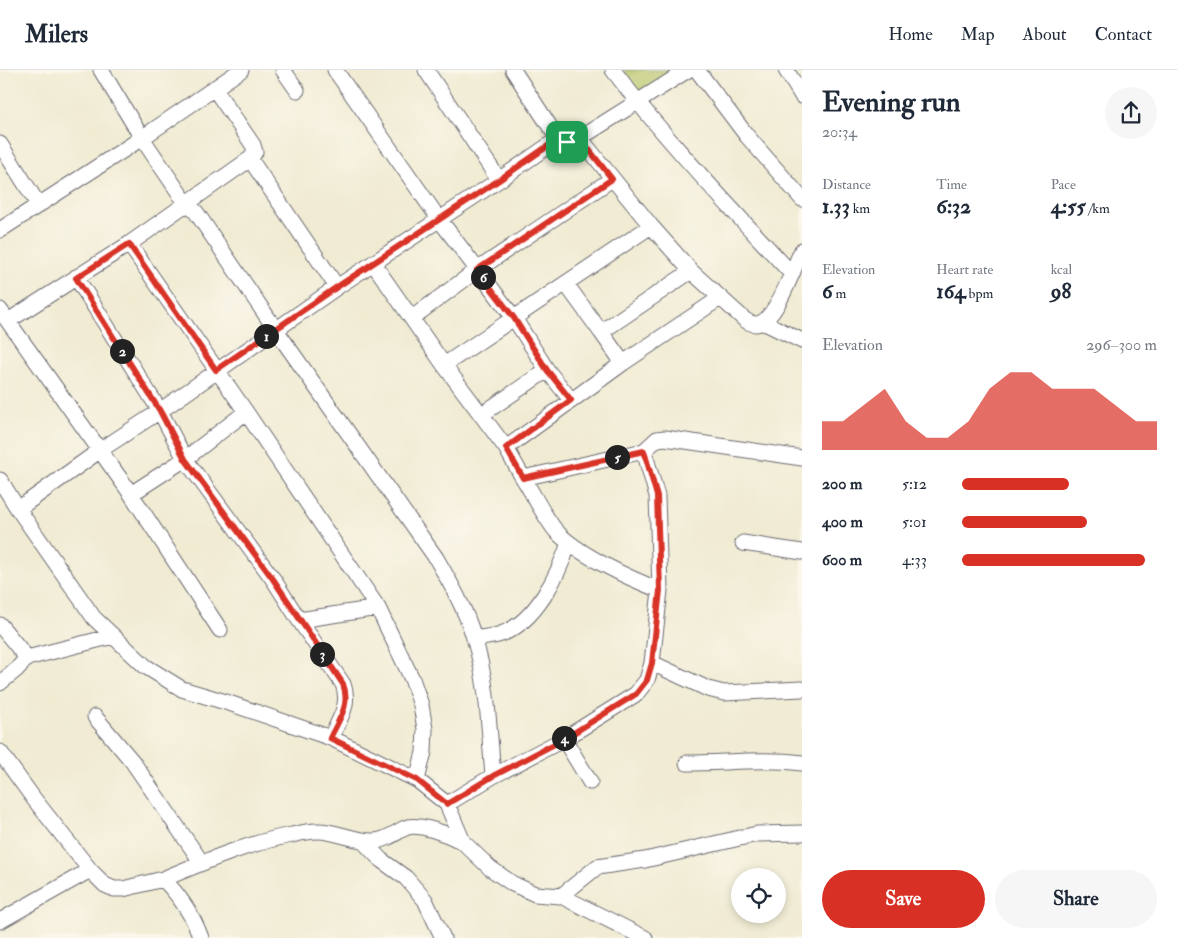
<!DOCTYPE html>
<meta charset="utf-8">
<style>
body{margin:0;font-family:"IM FELL Double Pica",serif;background:#f6f6f7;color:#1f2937;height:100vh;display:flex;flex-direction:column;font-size:19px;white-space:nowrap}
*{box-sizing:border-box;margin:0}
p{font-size:16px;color:#747a83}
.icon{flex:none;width:28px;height:28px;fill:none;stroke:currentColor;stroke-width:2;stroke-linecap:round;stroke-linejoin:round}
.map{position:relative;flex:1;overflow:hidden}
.details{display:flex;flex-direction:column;background:#fff;width:375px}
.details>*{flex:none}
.tools{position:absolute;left:731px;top:798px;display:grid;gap:10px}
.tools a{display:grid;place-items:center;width:55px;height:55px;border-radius:50%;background:#fff;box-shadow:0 2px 8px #0003;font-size:25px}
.pin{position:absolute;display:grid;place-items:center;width:42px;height:42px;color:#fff;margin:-21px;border-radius:10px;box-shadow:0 2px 8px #0006}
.km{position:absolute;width:25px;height:25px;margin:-12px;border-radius:50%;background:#222;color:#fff;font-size:14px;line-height:25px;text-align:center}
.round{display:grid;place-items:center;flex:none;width:52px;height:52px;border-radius:26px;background:#f6f6f7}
.headline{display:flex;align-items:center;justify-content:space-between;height:85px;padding:0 20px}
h1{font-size:28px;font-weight:800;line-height:38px}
.metrics{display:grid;grid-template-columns:repeat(3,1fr);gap:8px;height:85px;padding:5px 20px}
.metrics div{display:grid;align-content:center}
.metrics b{font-size:21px;font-weight:800}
.metrics small{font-size:14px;font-weight:400}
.metrics p{font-size:14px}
.chart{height:140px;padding:10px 20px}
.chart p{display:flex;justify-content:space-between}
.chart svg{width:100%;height:90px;margin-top:5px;fill:#d93025;opacity:.7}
.action{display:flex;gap:10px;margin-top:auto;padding:10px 20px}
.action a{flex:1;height:58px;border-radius:30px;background:#d93025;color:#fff;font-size:20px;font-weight:800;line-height:58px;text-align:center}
.action a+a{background:#f6f6f7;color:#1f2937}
ul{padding:0 20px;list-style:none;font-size:16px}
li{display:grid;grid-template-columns:80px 60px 1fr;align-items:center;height:38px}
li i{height:12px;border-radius:6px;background:#d93025}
header{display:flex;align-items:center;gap:30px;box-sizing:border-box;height:70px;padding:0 25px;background:#fff;border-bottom:1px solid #e0e1e3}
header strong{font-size:24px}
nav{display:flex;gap:28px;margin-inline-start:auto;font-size:18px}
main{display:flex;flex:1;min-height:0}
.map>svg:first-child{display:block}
</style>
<header>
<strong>Milers</strong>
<nav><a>Home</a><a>Map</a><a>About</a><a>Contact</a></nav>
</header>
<main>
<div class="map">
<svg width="802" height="868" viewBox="0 0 802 868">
<rect width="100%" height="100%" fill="#fbf7ec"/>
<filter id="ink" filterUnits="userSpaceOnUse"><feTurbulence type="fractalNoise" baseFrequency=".02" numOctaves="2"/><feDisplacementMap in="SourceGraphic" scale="10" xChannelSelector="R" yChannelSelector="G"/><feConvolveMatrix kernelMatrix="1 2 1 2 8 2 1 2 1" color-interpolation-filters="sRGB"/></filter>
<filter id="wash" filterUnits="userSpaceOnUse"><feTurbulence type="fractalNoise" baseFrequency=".0096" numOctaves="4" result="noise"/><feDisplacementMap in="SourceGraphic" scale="20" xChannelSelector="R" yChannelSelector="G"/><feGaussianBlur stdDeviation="1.12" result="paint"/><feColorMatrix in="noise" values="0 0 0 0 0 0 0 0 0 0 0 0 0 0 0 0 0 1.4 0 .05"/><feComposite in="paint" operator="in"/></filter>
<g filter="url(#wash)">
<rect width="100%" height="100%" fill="#f0ebd2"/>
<!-- green -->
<path fill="#b8c567" stroke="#6d7451" d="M624 0H684L642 28Z"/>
</g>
<g filter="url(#ink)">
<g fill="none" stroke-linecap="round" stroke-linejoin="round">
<!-- minor casing -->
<g stroke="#6a6870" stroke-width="17">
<path id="minor" d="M283 0 297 20
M335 0 439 149 514 248 547 300 481 345
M426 0 499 110
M613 0C667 72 730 137 791 203
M697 0 747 66 802 129
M786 0 802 26
M580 68 651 156 691 201 745 250C748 252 752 254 756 254 776 253 794 196 802 180
M572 71 580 68 688 0
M0 74 38 134
M250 89 337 217
M0 160 142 68 241 0
M129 174 246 342 378 538 412 609 421 635 425 659 424 682 417 710
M373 193 444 295 506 378 523 408 644 381 657 426 660 520 652 593 647 610 636 624 564 669 493 706
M76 207 160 341 185 389 273 509 299 550 378 538
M566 214 601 262 691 201
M0 240 131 424 220 560
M412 248 477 200 612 109
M8 251 129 174 250 89 255 82 253 75 214 18
M763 252 802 271
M623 293 720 228
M444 295 651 156
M547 300 571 330
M506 378 623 293 601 262
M644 381 657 369 665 368 802 388
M523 408C534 425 543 445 556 461 577 484 630 509 660 520
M0 410 18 439 94 548 145 596 182 619 229 633 331 668 417 710 447 734 493 706C489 660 488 612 474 568 466 540 451 514 436 488L276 260 196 142 186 133 142 68 101 0
M131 424 185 389 246 342
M18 439 99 381 160 341 337 217 499 110 558 69 513 0
M743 473 802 482
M299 550 343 614C351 635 339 649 331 668
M0 555 27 588
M475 569C483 567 493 567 501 564 536 552 558 505 569 473
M652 593 708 619 724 623 802 619
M0 613 16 600 27 588 113 566
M95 647 132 691 202 793
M564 669 590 712
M0 682 34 729 90 800 105 815 114 819H123L163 809C180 826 193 846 201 868
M687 693C725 693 764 688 802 693
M447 734 463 772 490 798 513 814 535 824 561 826 645 868
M363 771 381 790 406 808 425 830 443 868
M163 809C204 792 248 773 292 765 300 763 309 761 318 761 337 761 355 772 374 771 385 771 395 763 405 758 418 752 450 765 463 772
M561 826 597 797 645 790 757 764 802 763
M0 851 90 800"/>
</g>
<!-- minor -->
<use href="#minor" stroke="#fff" stroke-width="15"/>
</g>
</g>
<g fill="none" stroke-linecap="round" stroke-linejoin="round" filter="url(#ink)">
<!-- route casing -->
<g stroke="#fff" stroke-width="10">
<path id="route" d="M580 68 612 109 477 200 514 248 547 300 571 330 506 378 523 408 644 381 657 426 660 520 652 593 647 610 636 624 564 669 493 706 447 734 417 710 330 668C339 649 351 635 343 614L273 509 185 389 160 341 76 208 129 174 216 300 337 217 499 110 558 69 567 72Z"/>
</g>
<!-- route -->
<use href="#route" stroke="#d93025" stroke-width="6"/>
</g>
</svg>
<div class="tools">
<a><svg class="icon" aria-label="locate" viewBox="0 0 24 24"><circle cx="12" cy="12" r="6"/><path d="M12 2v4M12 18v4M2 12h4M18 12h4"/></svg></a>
</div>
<div class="pin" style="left:567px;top:72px;background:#1e9e55"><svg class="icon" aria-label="arrive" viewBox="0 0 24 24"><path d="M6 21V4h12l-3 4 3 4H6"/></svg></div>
<b class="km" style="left:266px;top:266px">1</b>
<b class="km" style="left:122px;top:281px">2</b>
<b class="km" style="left:322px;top:584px">3</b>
<b class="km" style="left:564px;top:668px">4</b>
<b class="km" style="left:617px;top:387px">5</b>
<b class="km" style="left:483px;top:207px">6</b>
</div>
<section class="details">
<div class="headline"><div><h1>Evening run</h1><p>20:34</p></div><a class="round"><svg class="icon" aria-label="share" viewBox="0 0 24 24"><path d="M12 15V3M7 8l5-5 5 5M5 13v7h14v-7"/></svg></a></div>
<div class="metrics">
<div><p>Distance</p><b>1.33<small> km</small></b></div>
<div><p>Time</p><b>6:32</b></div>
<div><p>Pace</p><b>4:55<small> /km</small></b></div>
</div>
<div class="metrics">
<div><p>Elevation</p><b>6<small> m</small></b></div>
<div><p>Heart rate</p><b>164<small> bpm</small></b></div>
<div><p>kcal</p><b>98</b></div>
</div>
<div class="chart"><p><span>Elevation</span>296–300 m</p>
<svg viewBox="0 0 160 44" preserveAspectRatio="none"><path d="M0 44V30L10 30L20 22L30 14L40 30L50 38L60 38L70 30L80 14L90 6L100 6L110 14L120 14L130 14L140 22L150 30L160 30V44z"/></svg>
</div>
<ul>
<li><b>200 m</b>5:12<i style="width:55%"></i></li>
<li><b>400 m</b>5:01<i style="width:64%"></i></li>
<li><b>600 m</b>4:33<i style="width:94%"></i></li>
</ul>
<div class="action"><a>Save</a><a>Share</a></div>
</section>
</main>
